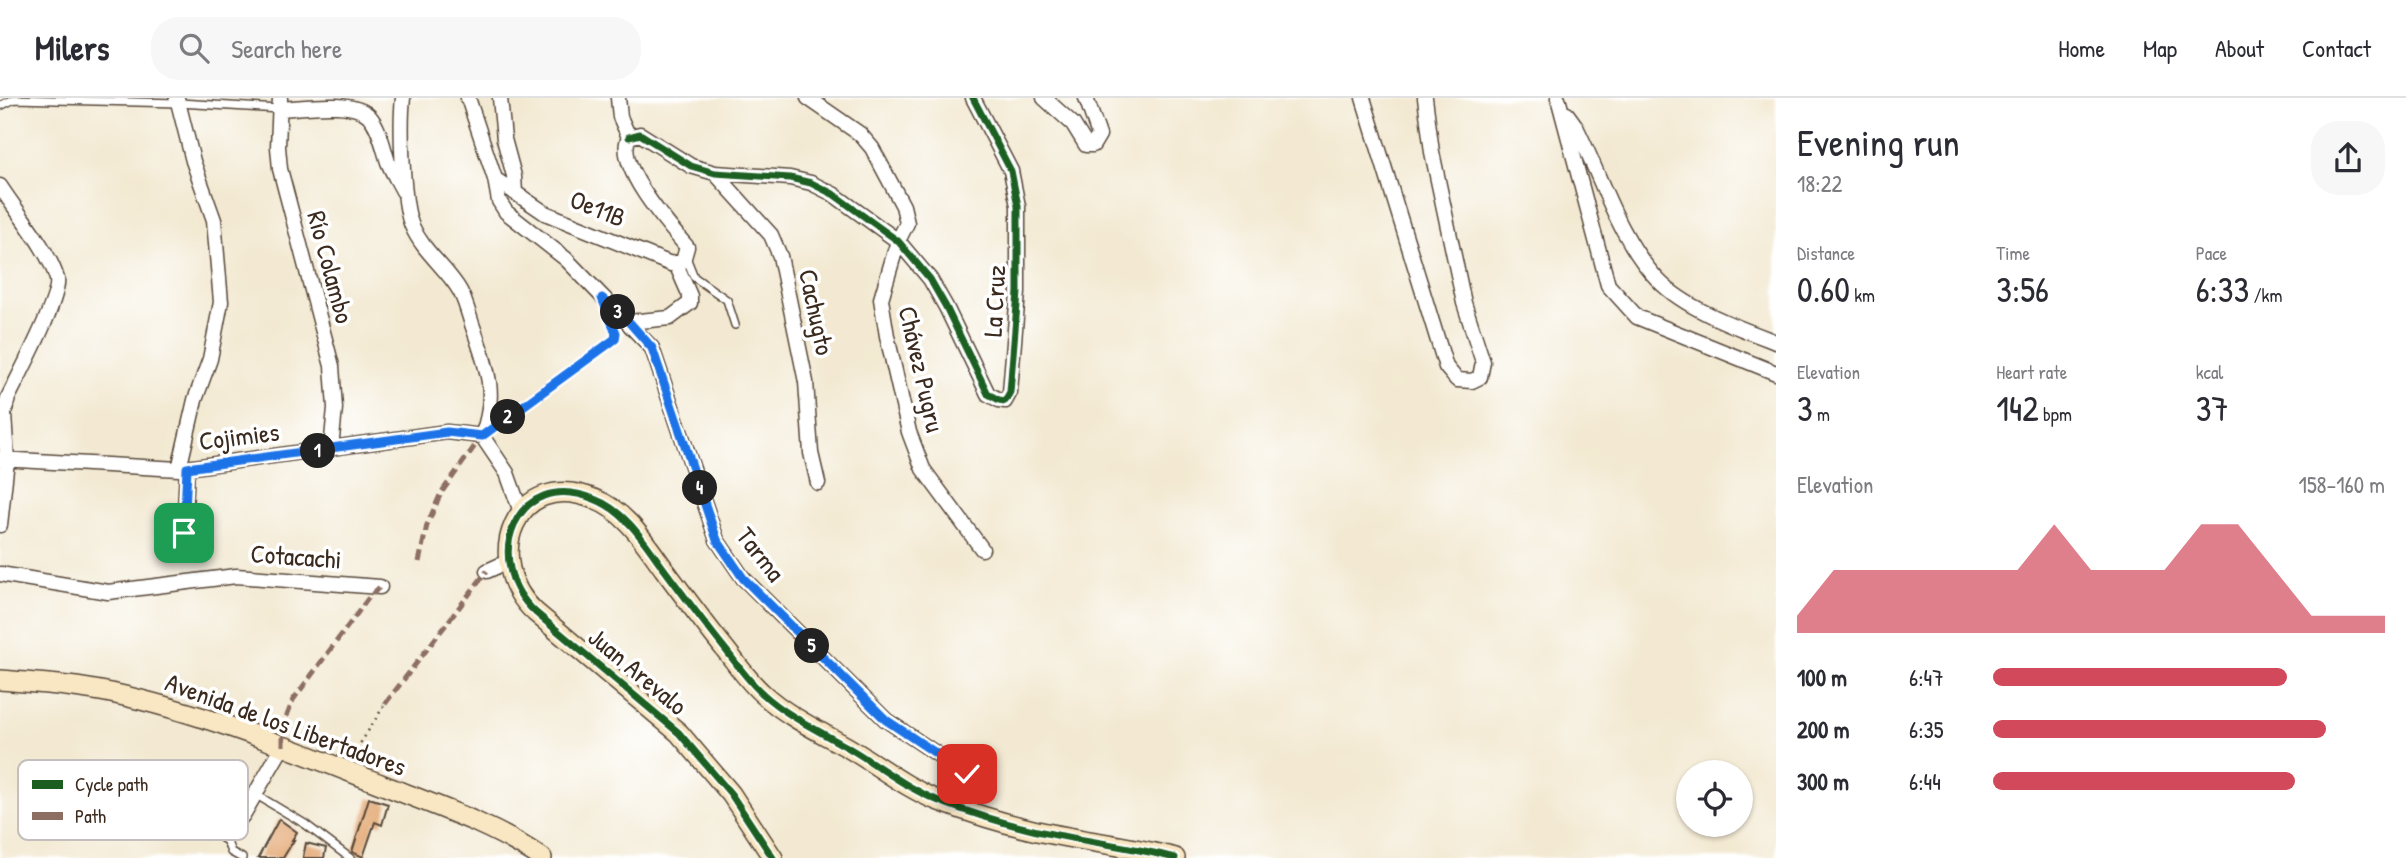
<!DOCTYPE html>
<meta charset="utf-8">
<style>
body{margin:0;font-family:"Patrick Hand",sans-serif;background:#f7f7f7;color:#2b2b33;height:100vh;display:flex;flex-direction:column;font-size:26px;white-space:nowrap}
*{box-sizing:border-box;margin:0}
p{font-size:23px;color:#7c7c81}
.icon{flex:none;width:38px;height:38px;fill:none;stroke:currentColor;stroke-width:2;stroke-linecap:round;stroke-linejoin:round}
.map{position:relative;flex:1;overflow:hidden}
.sheet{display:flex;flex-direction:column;background:#fff;width:630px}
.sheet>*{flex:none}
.controls{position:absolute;left:1676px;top:662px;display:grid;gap:14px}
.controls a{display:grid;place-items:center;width:77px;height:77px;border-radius:50%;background:#fff;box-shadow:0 2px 5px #0004;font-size:35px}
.pin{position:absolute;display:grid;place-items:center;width:60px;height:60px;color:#fff;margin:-30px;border-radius:14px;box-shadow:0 4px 10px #0006}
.km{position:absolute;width:35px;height:35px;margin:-18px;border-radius:50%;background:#222;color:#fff;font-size:19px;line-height:35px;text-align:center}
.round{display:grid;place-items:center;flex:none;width:74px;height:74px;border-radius:28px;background:#f7f7f7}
.headline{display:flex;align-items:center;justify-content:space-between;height:119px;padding:0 21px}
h1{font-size:38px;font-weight:600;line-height:52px}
.figures{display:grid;grid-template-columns:repeat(3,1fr);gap:10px;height:119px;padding:7px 21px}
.figures div{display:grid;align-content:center}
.figures b{font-size:35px;font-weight:600}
.figures small{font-size:19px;font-weight:400}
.figures p{font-size:19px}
.chart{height:196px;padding:14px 21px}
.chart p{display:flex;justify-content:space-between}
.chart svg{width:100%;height:126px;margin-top:7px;fill:#d1495b;opacity:.7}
ul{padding:0 21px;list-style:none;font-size:23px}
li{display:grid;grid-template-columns:112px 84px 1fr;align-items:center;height:52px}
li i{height:18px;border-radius:9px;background:#d1495b}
header{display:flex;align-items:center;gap:42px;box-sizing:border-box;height:98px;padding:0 35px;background:#fff;border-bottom:2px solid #e1e1e2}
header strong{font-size:33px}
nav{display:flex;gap:38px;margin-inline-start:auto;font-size:24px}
.search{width:490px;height:63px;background:#f7f7f7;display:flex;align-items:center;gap:18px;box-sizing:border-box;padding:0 24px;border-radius:28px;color:#7c7c81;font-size:26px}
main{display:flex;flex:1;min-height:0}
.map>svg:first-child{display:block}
</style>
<header>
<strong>Milers</strong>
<div class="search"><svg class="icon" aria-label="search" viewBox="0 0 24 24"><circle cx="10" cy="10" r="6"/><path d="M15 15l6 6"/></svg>Search here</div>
<nav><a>Home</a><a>Map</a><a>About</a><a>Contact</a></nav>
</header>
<main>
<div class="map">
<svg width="1776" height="760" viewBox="0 0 1776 760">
<rect width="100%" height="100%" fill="#fff"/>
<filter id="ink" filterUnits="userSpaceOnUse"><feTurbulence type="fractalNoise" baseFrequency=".0143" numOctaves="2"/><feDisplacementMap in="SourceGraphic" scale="14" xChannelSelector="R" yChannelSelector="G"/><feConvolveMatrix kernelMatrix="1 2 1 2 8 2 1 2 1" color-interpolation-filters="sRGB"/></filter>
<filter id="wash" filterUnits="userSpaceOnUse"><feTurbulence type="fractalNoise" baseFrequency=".00686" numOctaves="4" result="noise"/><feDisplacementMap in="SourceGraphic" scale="28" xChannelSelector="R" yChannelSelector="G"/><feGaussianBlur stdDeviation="1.57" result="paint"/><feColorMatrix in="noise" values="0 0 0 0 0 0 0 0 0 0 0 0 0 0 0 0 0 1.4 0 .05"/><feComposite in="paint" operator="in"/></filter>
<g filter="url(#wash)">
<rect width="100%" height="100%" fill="#f3e9d2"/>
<g id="blocks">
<!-- building -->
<path fill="#e2a56e" d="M369 700 388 706 382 727 375 724 363 759 352 754Z
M279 721 297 734 292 742H294L283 760H258Z
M306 745 326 750 324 760H303Z"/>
</g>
</g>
<g filter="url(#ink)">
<use href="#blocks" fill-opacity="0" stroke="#574739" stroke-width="2"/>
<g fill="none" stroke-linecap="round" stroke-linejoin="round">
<!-- lane casing -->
<g stroke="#574739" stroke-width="10">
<path id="lane" d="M0 8 14 1 179 5 280 11
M686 159 694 179 727 202 735 227
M484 337 615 241 616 235 603 204
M255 696 305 726 350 760
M225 739 231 754 242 760"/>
</g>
<!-- street casing -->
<g stroke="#574739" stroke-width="17">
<path id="street" d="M177 0 193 63 214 122 221 204 210 261 195 302 179 371
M280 0 278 49 280 71 332 268 335 310 331 351
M403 0C400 25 402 106 412 128 423 154 447 170 460 193 466 204 469 218 473 229 487 270 498 295 482 338
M468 0 495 81 499 103 506 114 566 161 652 250 717 442 743 480 886 622 967 676
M500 0 504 41 514 78 515 95
M808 0 860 36 872 50 903 108 907 125 898 143 881 201 887 238 909 334 923 371 982 451
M1044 0 1073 26 1086 47H1093L1099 37 1086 0
M1363 0 1446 269 1457 282 1472 283 1480 279 1483 264 1464 205 1432 54 1425 0
M1558 0 1608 187 1637 219 1776 275
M280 11C303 10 354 1 370 19 380 31 383 49 388 64 392 74 398 83 403 93
M1567 16 1575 27C1601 78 1618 140 1658 182 1685 211 1739 230 1776 244
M629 39 640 36 691 68 715 75 790 80 811 85 833 96 898 143 930 181 946 209 988 296 999 302 1005 303 1010 294 1018 194V108L1011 73 973 0
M715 75 771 137 780 158 806 284 811 355 818 385
M495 81 545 115 671 166 683 163 687 149C669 128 614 67 629 39L620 19 618 0
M0 88C16 113 50 154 57 181 61 199 18 279 8 300L4 316 7 362 0 427
M629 224 670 220 690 205V198L676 166
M0 361 179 371 447 334 482 338 507 375 521 414
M184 435 187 370
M487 473 509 463
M0 476 108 494 236 478 380 489
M225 738 243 717 283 648"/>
</g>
<!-- secondary casing -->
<g stroke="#574739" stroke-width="22">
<path id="secondary" d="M0 582C36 585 75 587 111 595 205 615 294 652 383 687 437 708 493 727 542 760
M773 760 731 696 679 635 535 514C480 463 515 369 594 401 626 413 645 445 664 471 684 498 704 525 725 551 737 566 748 583 763 596 787 618 819 633 847 649 878 667 906 690 939 703 968 714 999 724 1029 731 1077 743 1127 747 1175 760"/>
</g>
<!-- path -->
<path stroke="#574739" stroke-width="2.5" stroke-dasharray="2 5" stroke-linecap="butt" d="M353 657 385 606"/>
<!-- lane -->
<use href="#lane" stroke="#fff" stroke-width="7"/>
<!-- street -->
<use href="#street" stroke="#fff" stroke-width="14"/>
<!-- secondary -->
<use href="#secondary" stroke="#f9e7c3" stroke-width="19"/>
<!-- quiet -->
<path stroke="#8d6e63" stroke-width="5" stroke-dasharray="10 5" stroke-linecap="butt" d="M419 464 427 427 441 395 482 338
M385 606 487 473
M283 648V628L293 602 370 498 380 489"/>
<!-- cycleway casing -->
<g stroke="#fff" stroke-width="11">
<path id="cycleway" d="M629 39 640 36 691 68 715 75 790 80 811 85 833 96 898 143 930 181 946 209 988 296 999 302 1005 303 1010 294 1018 194V108L1011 73 973 0
M773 760 731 696 679 635 535 514C480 463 515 369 594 401 626 413 645 445 664 471 684 498 704 525 725 551 737 566 748 583 763 596 787 618 819 633 847 649 878 667 906 690 939 703 968 714 999 724 1029 731 1077 743 1127 747 1175 760"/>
</g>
<!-- cycleway -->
<use href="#cycleway" stroke="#1b5e20" stroke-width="7"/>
</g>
</g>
<g fill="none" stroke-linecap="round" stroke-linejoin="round" filter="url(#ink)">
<!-- route casing -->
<g stroke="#fff" stroke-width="14">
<path id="route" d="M184 435 187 370 447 334 482 338 615 241 616 235 602 200 629 224 652 250 717 442 743 480 886 622 967 676"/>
</g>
<!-- route -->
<use href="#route" stroke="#1a73e8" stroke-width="9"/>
</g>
<g text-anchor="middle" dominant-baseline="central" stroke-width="7" stroke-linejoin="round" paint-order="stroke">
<!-- street labels -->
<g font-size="26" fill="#3b2a1e" stroke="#fff">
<text transform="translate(598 110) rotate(22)">Oe11B</text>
<text transform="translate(331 169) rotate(75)">Río Colambo</text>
<text transform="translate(994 203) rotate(-87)">La Cruz</text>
<text transform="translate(817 214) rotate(78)">Cachugto</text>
<text transform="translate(922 271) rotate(77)">Chávez Pugru</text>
<text transform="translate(239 338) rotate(-7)">Cojimies</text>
<text transform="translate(761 456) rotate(52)">Tarma</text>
<text transform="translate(296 458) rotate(4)">Cotacachi</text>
<text transform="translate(638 573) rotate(40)">Juan Arevalo</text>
<text transform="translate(286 626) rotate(20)">Avenida de los Libertadores</text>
</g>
</g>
<!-- legend -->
<rect x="18" y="662" width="230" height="80" rx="10" fill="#fff" stroke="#c4bfbc" stroke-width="2"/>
<rect x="32" y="682" width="31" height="9" fill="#1b5e20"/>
<rect x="32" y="714" width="31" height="8" fill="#8d6e63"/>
<g font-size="19" fill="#3b2a1e">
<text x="75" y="693">Cycle path</text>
<text x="75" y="725">Path</text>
</g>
</svg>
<div class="controls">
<a><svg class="icon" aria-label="locate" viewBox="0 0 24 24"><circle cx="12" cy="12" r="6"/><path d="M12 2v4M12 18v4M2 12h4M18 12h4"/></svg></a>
</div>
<div class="pin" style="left:184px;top:435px;background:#1e9e55"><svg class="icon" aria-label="arrive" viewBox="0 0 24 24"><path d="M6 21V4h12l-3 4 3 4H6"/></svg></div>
<div class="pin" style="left:967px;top:676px;background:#d93025"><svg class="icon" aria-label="check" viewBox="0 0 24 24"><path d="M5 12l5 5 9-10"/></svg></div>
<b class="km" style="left:318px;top:353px">1</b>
<b class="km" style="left:508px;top:319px">2</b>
<b class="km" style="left:618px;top:214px">3</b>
<b class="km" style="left:700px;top:390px">4</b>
<b class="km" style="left:812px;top:548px">5</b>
</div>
<section class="sheet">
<div class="headline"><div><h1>Evening run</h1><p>18:22</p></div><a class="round"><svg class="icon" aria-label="share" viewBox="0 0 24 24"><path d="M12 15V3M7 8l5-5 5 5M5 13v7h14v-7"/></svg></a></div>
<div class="figures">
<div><p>Distance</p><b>0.60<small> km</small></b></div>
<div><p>Time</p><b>3:56</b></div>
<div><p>Pace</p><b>6:33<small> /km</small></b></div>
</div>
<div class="figures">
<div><p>Elevation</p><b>3<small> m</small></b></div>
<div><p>Heart rate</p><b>142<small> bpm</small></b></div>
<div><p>kcal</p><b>37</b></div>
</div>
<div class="chart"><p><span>Elevation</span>158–160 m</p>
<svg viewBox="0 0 160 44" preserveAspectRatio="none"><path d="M0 44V38L10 22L20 22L30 22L40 22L50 22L60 22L70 6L80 22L90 22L100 22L110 6L120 6L130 22L140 38L150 38L160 38V44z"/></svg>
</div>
<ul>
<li><b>100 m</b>6:47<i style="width:75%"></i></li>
<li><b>200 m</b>6:35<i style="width:85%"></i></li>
<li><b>300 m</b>6:44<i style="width:77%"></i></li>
</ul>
</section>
</main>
